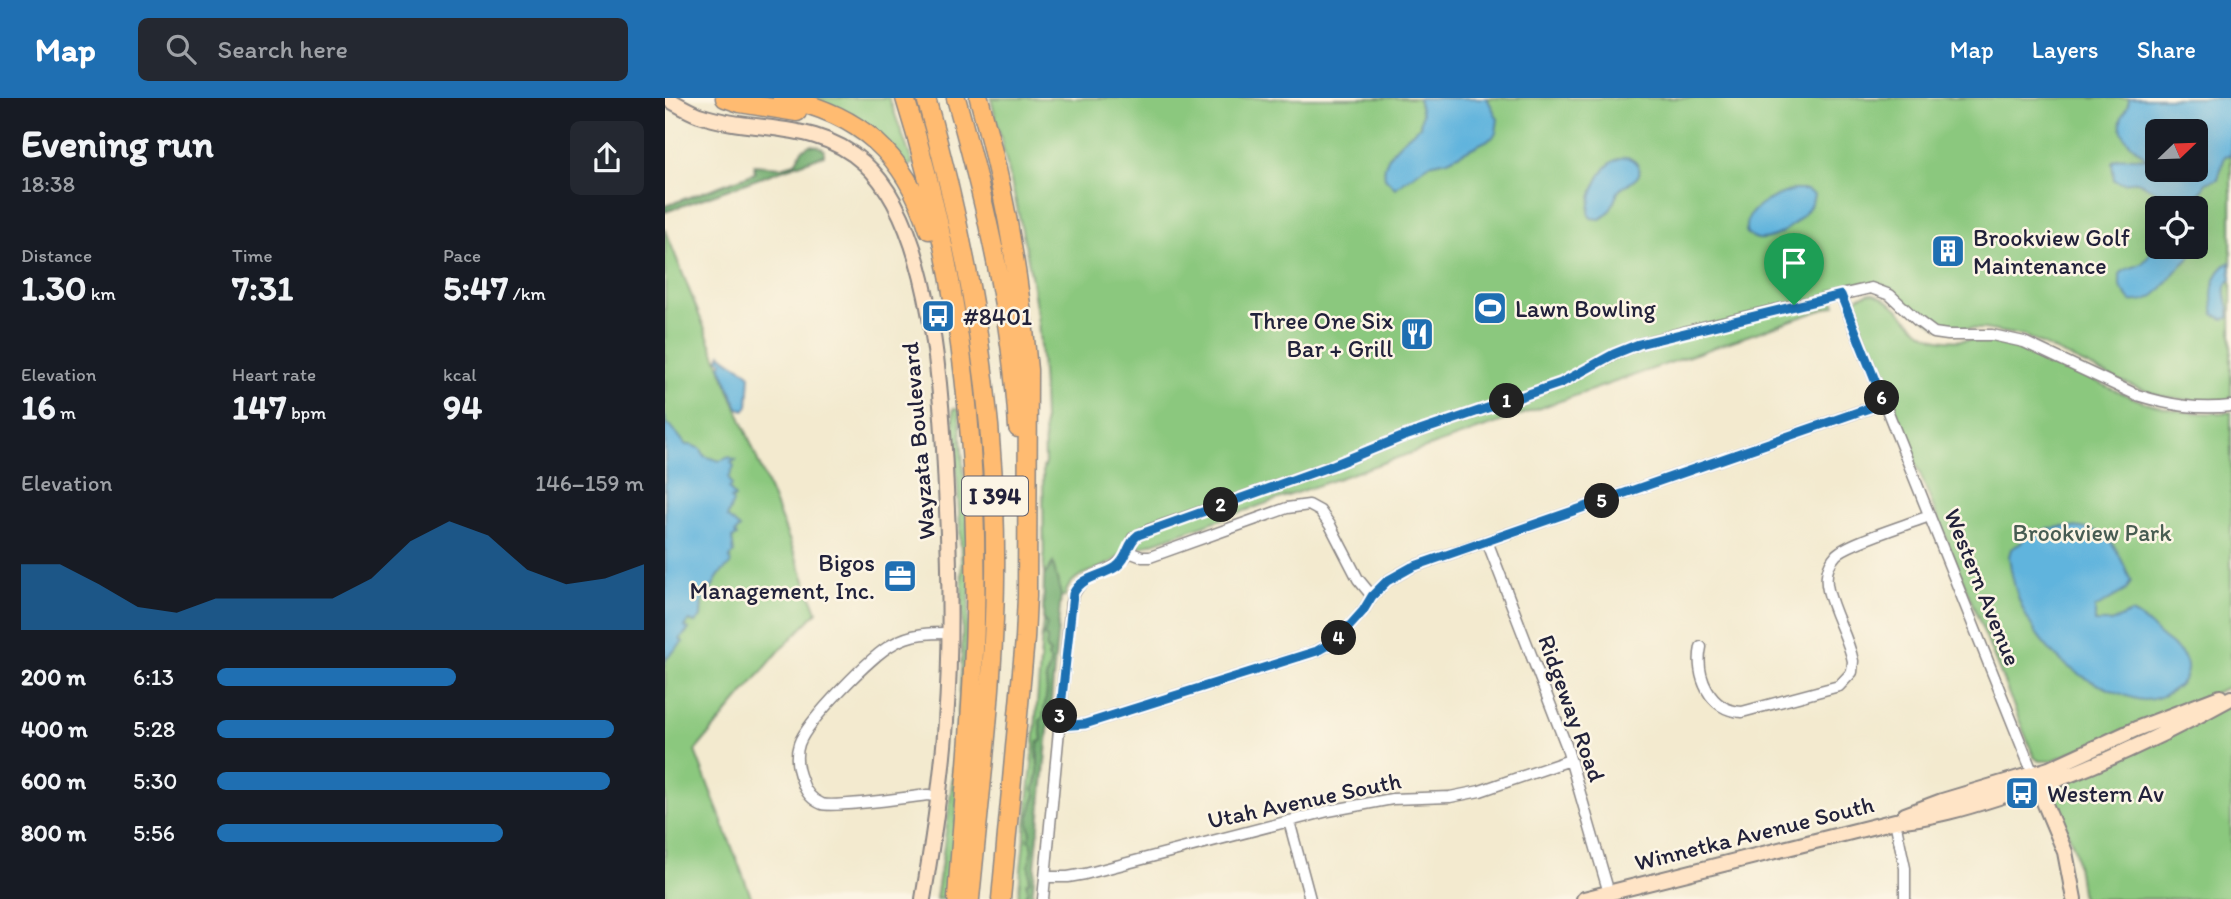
<!DOCTYPE html>
<meta charset="utf-8">
<style>
body{margin:0;font-family:Itim,sans-serif;background:#242831;color:#f1f3f6;height:100vh;display:flex;flex-direction:column;font-size:26px;white-space:nowrap}
*{box-sizing:border-box;margin:0}
p{font-size:23px;color:#9ea1a6}
.icon{flex:none;width:38px;height:38px;fill:none;stroke:currentColor;stroke-width:2;stroke-linecap:round;stroke-linejoin:round}
.map{position:relative;flex:1;overflow:hidden}
.panel{display:flex;flex-direction:column;background:#171b24;width:665px}
.panel>*{flex:none}
.needle{width:46px;rotate:67deg}
.fabs{position:absolute;left:1480px;top:21px;display:grid;gap:14px}
.fabs a{display:grid;place-items:center;width:63px;height:63px;border-radius:10px;background:#171b24;box-shadow:0 7px 28px #0002;font-size:35px}
.pin{position:absolute;display:grid;place-items:center;width:60px;height:60px;color:#fff;margin:-72px -30px;border-radius:50% 50% 50% 0;rotate:-45deg;box-shadow:0 0 7px #0007}
.pin .icon{rotate:45deg}
.km{position:absolute;width:35px;height:35px;margin:-18px;border-radius:50%;background:#222;color:#fff;font-size:19px;line-height:35px;text-align:center}
.round{display:grid;place-items:center;flex:none;width:74px;height:74px;border-radius:10px;background:#242831}
.headline{display:flex;align-items:center;justify-content:space-between;height:119px;padding:0 21px}
h1{font-size:38px;font-weight:800;line-height:52px}
.metrics{display:grid;grid-template-columns:repeat(3,1fr);gap:10px;height:119px;padding:7px 21px}
.metrics div{display:grid;align-content:center}
.metrics b{font-size:35px;font-weight:800}
.metrics small{font-size:19px;font-weight:400}
.metrics p{font-size:19px}
.chart{height:196px;padding:14px 21px}
.chart p{display:flex;justify-content:space-between}
.chart svg{width:100%;height:126px;margin-top:7px;fill:#1f6fb2;opacity:.7}
ul{padding:0 21px;list-style:none;font-size:23px}
li{display:grid;grid-template-columns:112px 84px 1fr;align-items:center;height:52px}
li i{height:18px;border-radius:9px;background:#1f6fb2}
header{display:flex;align-items:center;gap:42px;box-sizing:border-box;height:98px;padding:0 35px;background:#1f6fb2;color:#fff}
header strong{font-size:33px}
nav{display:flex;gap:38px;margin-inline-start:auto;font-size:24px}
.search{width:490px;height:63px;background:#242831;display:flex;align-items:center;gap:18px;box-sizing:border-box;padding:0 24px;border-radius:10px;color:#9ea1a6;font-size:26px}
main{display:flex;flex:1;min-height:0}
.map>svg:first-child{display:block}
</style>
<header>
<strong>Map</strong>
<div class="search"><svg class="icon" aria-label="search" viewBox="0 0 24 24"><circle cx="10" cy="10" r="6"/><path d="M15 15l6 6"/></svg>Search here</div>
<nav><a>Map</a><a>Layers</a><a>Share</a></nav>
</header>
<main>
<section class="panel">
<div class="headline"><div><h1>Evening run</h1><p>18:38</p></div><a class="round"><svg class="icon" aria-label="share" viewBox="0 0 24 24"><path d="M12 15V3M7 8l5-5 5 5M5 13v7h14v-7"/></svg></a></div>
<div class="metrics">
<div><p>Distance</p><b>1.30<small> km</small></b></div>
<div><p>Time</p><b>7:31</b></div>
<div><p>Pace</p><b>5:47<small> /km</small></b></div>
</div>
<div class="metrics">
<div><p>Elevation</p><b>16<small> m</small></b></div>
<div><p>Heart rate</p><b>147<small> bpm</small></b></div>
<div><p>kcal</p><b>94</b></div>
</div>
<div class="chart"><p><span>Elevation</span>146–159 m</p>
<svg viewBox="0 0 160 44" preserveAspectRatio="none"><path d="M0 44V21L10 21L20 28L30 36L40 38L50 33L60 33L70 33L80 33L90 26L100 13L110 6L120 11L130 23L140 28L150 26L160 21V44z"/></svg>
</div>
<ul>
<li><b>200 m</b>6:13<i style="width:56%"></i></li>
<li><b>400 m</b>5:28<i style="width:93%"></i></li>
<li><b>600 m</b>5:30<i style="width:92%"></i></li>
<li><b>800 m</b>5:56<i style="width:67%"></i></li>
</ul>
</section>
<div class="map">
<svg width="1566" height="801" viewBox="0 0 1566 801">
<rect width="100%" height="100%" fill="#fcf5e5"/>
<filter id="ink" filterUnits="userSpaceOnUse"><feTurbulence type="fractalNoise" baseFrequency=".0143" numOctaves="2"/><feDisplacementMap in="SourceGraphic" scale="14" xChannelSelector="R" yChannelSelector="G"/><feConvolveMatrix kernelMatrix="1 2 1 2 8 2 1 2 1" color-interpolation-filters="sRGB"/></filter>
<filter id="wash" filterUnits="userSpaceOnUse"><feTurbulence type="fractalNoise" baseFrequency=".00686" numOctaves="4" result="noise"/><feDisplacementMap in="SourceGraphic" scale="28" xChannelSelector="R" yChannelSelector="G"/><feGaussianBlur stdDeviation="1.57" result="paint"/><feColorMatrix in="noise" values="0 0 0 0 0 0 0 0 0 0 0 0 0 0 0 0 0 1.4 0 .05"/><feComposite in="paint" operator="in"/></filter>
<g filter="url(#wash)">
<rect width="100%" height="100%" fill="#f3eacf"/>
<!-- green -->
<path fill="#8bc87e" stroke="#56755c" stroke-width="2" fill-rule="evenodd" d="M137 0H224L248 66 240 69Z
M326 0H1566V302L1530 303 1495 298 1453 282 1359 238 1319 231 1275 230 1255 218 1229 192 1213 185H1199L1166 193 1171 207 456 456C440 476 406 469 400 498L396 500 385 471 379 478 378 369H380C379 315 378 262 371 209 361 138 342 69 326 0ZM1493 33H1531V72H1493ZM1493 110H1531V149H1493Z
M0 131C50 259 104 386 152 514L115 552 30 653 87 801H0Z
M1205 195C1233 200 1244 232 1270 240 1282 244 1295 242 1307 242 1321 242 1336 243 1350 247 1368 252 1386 262 1404 270 1458 297 1503 321 1566 314V588L1386 663H1374L1369 659 1189 212 1188 207 1191 200Z
M288 311H294L306 475 286 801H271C285 715 295 628 297 541 299 464 292 388 288 311Z
M378 522 382 526 386 563 381 581 382 593 378 619 375 623 377 642 373 645 372 659 374 674 372 677 371 697 364 722 366 730 367 751 363 792 359 801H353L369 648Z
M1566 606V801H1417L1410 752 1388 698 1389 690Z"/>
<!-- forest -->
<path fill="#70ac6d" stroke="#496754" stroke-width="2" d="M145 47 153 48 159 52V57L0 114V108L90 75 89 67 116 69 130 65 137 52Z
M388 465 396 497 367 801H359L363 792 361 785 365 783 364 768 367 751V745L363 742C367 734 365 733 364 726 363 718 368 704 371 697L368 691C377 678 371 660 373 645L377 642 375 623 378 619 382 594 381 581 386 563 383 559 385 555 381 551 382 540 379 538 382 526 378 522 379 478Z"/>
<!-- water -->
<path fill="#61b4dd" stroke="#426b8c" stroke-width="2" fill-rule="evenodd" d="M753 0H822L833 21 831 35 827 40 783 62 764 66 730 90 720 80C715 58 740 41 755 28L757 16Z
M1464 0H1566V57L1560 58 1553 81 1540 85 1538 92 1533 96 1532 102 1541 107 1546 116 1531 140V110H1497L1505 101V95C1485 95 1485 87 1472 84 1463 83 1457 87 1449 82L1447 64C1457 56 1469 61 1482 61 1471 50 1453 39 1456 22 1458 13 1464 10 1464 0ZM1493 33H1531V72H1493Z
M962 59C967 61 972 64 974 70 978 83 958 85 953 94 947 106 948 114 935 121L926 120 924 117C924 96 937 60 962 59Z
M1128 92H1142L1149 96C1148 114 1116 140 1098 141 1092 142 1087 139 1082 136 1074 112 1110 98 1128 92Z
M1493 143V149H1530C1527 161 1517 165 1510 174 1497 190 1491 205 1466 203L1455 189V176C1462 168 1468 171 1476 166 1484 161 1487 151 1493 143Z
M1565 164 1566 181C1554 192 1566 206 1564 220L1558 221 1549 216C1545 197 1546 174 1565 164Z
M56 256C65 265 76 268 85 277L83 308 80 312 73 310 55 268 58 264 54 261Z
M0 317 1 326 6 328 21 347H26L36 351 39 358 55 363 64 359 71 362 66 364 69 368 64 380 67 387 64 390 70 399 66 401 68 404 62 419 75 430 70 435 72 438 67 440 69 455 65 459 66 466C63 469 60 471 57 474 48 483 47 495 37 503L36 519 30 525 24 523 20 529 24 531 15 541 18 544 1 561 0 566Z
M1395 429C1443 428 1448 441 1466 483L1461 492 1430 510V524H1446L1466 515C1480 520 1488 533 1499 541 1508 548 1522 557 1522 569 1523 588 1495 602 1479 602 1467 602 1455 595 1444 591 1384 568 1351 520 1344 458L1346 451 1356 445 1361 436Z"/>
</g>
<g filter="url(#ink)">
<g fill="none" stroke-linecap="round" stroke-linejoin="round">
<!-- street casing -->
<g stroke="#8a8685" stroke-width="13">
<path id="street" d="M1176 197 1368 676
M822 443 901 647 944 795
M464 454 468 440 481 433 666 368 737 339 896 285 949 256 974 246 1053 225 1206 190 1225 197 1253 223 1269 235 1283 237H1327L1359 244 1472 297C1504 307 1533 312 1566 308
M1036 549C1030 577 1044 613 1077 614L1174 588 1187 574 1188 563C1183 539 1169 517 1163 492 1160 480 1162 467 1171 457 1181 445 1245 426 1264 418
M394 628 420 626 652 553 673 541 698 513 707 498 722 483 747 469 1219 305
M274 699 263 697C245 699 170 710 157 706 147 702 140 693 137 683 132 671 130 658 134 646 142 623 207 557 228 546 246 535 265 535 285 535
M624 723 645 801
M1230 723 1240 770V801
M380 779H403L420 776 663 713 727 701 785 699 815 693 905 662
M378 801 406 505C414 470 445 482 464 454L477 459H485L622 410 644 407 655 413 665 427 693 481 707 498"/>
</g>
<!-- secondary casing -->
<g stroke="#8a8685" stroke-width="18">
<path id="secondary" d="M1 0C12 6 23 13 34 17 92 36 150 21 199 65 269 127 277 302 281 391 285 468 287 545 281 623 277 683 268 742 258 801
M1369 680 1400 754 1409 801
M1240 717 1277 703 1384 671 1471 631 1555 599
M919 801 1230 723C1266 720 1300 710 1334 699 1351 693 1369 690 1386 684 1447 661 1509 632 1566 600"/>
</g>
<!-- highway casing -->
<g stroke="#8a8685" stroke-width="21">
<path id="highway" d="M60 0 75 5 132 14
M117 0C195 16 240 56 264 132
M240 0C294 171 314 343 310 521 308 615 298 708 292 801
M261 0C306 160 332 312 330 480 329 587 315 694 305 801
M291 0C321 108 347 218 353 330
M314 0C339 89 355 180 363 272L362 498 360 541 336 801"/>
</g>
<!-- street -->
<use href="#street" stroke="#fff" stroke-width="10"/>
<!-- secondary -->
<use href="#secondary" stroke="#ffe4c6" stroke-width="14"/>
<!-- highway -->
<use href="#highway" stroke="#ffbb71" stroke-width="18"/>
</g>
</g>
<g fill="none" stroke-linecap="round" stroke-linejoin="round" filter="url(#ink)">
<!-- route casing -->
<g stroke="#fff" stroke-width="14">
<path id="route" d="M1176 197 1219 305 747 469 722 483 707 498 698 513 673 541 652 553 420 626 394 628 408 496C417 478 435 479 451 469 464 460 461 446 473 437L666 368 737 339 896 285 949 256 974 246Z"/>
</g>
<!-- route -->
<use href="#route" stroke="#1f6fb2" stroke-width="9"/>
</g>
<!-- icons -->
<defs>
<g id="building-square" transform="scale(1.75)"><rect x="-9" y="-9" width="18" height="18" rx="4" fill="#1f6fb2" stroke="#fcf5e5"/><path d="M-4-6H4V6H1V3H-1V6H-4ZM-2.5-4.3h1.7v1.8h-1.7ZM.8-4.3h1.7v1.8H.8ZM-2.5-1h1.7V.8h-1.7ZM.8-1h1.7V.8H.8Z" fill="#fff"/></g>
<g id="stadium-square" transform="scale(1.75)"><rect x="-9" y="-9" width="18" height="18" rx="4" fill="#1f6fb2" stroke="#fcf5e5"/><path d="M0-5a6.5 5 0 1 0 0 10a6.5 5 0 1 0 0-10ZM-3.5-1.8h7v3.6h-7Z" fill="#fff"/></g>
<g id="bus-square" transform="scale(1.75)"><rect x="-9" y="-9" width="18" height="18" rx="4" fill="#1f6fb2" stroke="#fcf5e5"/><path d="M-5-6H5V4H4V6H2V4H-2V6H-4V4H-5ZM-3.5-4V0h7V-4ZM-3.5 1.2v1.5H-2V1.2ZM2 1.2v1.5H3.5V1.2Z" fill="#fff"/></g>
<g id="restaurant-square" transform="scale(1.75)"><rect x="-9" y="-9" width="18" height="18" rx="4" fill="#1f6fb2" stroke="#fcf5e5"/><path d="M-5-6h1v4h1v-4h1v4h1v-4h1v5L-1.5 .5V6h-2V.5L-5-1ZM5-6V6H3V1.5H1.5Q1.5-4 5-6Z" fill="#fff"/></g>
<g id="office-square" transform="scale(1.75)"><rect x="-9" y="-9" width="18" height="18" rx="4" fill="#1f6fb2" stroke="#fcf5e5"/><path d="M-6-3h4V-5.5h4V-3h4V5H-6ZM-1-4.5V-3h2v-1.5ZM-6 0V1H6V0Z" fill="#fff"/></g>
</defs>
<g fill-rule="evenodd">
<use href="#building-square" x="1283" y="153"/>
<use href="#stadium-square" x="825" y="210"/>
<use href="#bus-square" x="273" y="218"/>
<use href="#restaurant-square" x="752" y="236"/>
<use href="#office-square" x="235" y="478"/>
<use href="#bus-square" x="1357" y="695"/>
</g>
<g text-anchor="middle" dominant-baseline="central" stroke-width="5" stroke-linejoin="round" paint-order="stroke">
<!-- shield labels -->
<rect fill="#fcf5e5" stroke="#63616e" stroke-width="2" x="297" y="378.5" width="66" height="39" rx="5"/>
<g font-size="23" font-weight="bold" fill="#22223b">
<text x="330" y="398">I 394</text>
</g>
<!-- poi labels -->
<g font-size="24" fill="#22223b" stroke="#fcf5e5" text-anchor="start">
<text x="1308" y="139">Brookview Golf<tspan x="1308" dy="28">Maintenance</tspan></text>
<text x="850" y="210">Lawn Bowling</text>
<text x="298" y="218">#8401</text>
<text x="728" y="222" text-anchor="end">Three One Six<tspan x="728" dy="28">Bar + Grill</tspan></text>
<text x="210" y="464" text-anchor="end">Bigos<tspan x="210" dy="28">Management, Inc.</tspan></text>
<text x="1382" y="695">Western Av</text>
</g>
<!-- street labels -->
<g font-size="24" fill="#22223b" stroke="#fcf5e5">
<text transform="translate(253 343) rotate(-95)">Wayzata Boulevard</text>
<text transform="translate(1318 489) rotate(68)">Western Avenue</text>
<text transform="translate(907 610) rotate(70)">Ridgeway Road</text>
<text transform="translate(639 702) rotate(-12)">Utah Avenue South</text>
<text transform="translate(1089 735) rotate(-14)">Winnetka Avenue South</text>
</g>
<!-- park labels -->
<g font-size="24" fill="#475c52" stroke="#fcf5e5">
<text x="1427" y="434">Brookview Park</text>
</g>
</g>
</svg>
<div class="fabs">
<a><svg class="needle" viewBox="-14 -14 28 28"><path d="M0-13l5 13h-10z" fill="#e53935"/><path d="M0 13l5-13h-10z" fill="#9ea1a6"/></svg></a>
<a><svg class="icon" aria-label="locate" viewBox="0 0 24 24"><circle cx="12" cy="12" r="6"/><path d="M12 2v4M12 18v4M2 12h4M18 12h4"/></svg></a>
</div>
<div class="pin" style="left:1129px;top:207px;background:#1e9e55"><svg class="icon" aria-label="arrive" viewBox="0 0 24 24"><path d="M6 21V4h12l-3 4 3 4H6"/></svg></div>
<b class="km" style="left:842px;top:303px">1</b>
<b class="km" style="left:556px;top:407px">2</b>
<b class="km" style="left:395px;top:618px">3</b>
<b class="km" style="left:674px;top:540px">4</b>
<b class="km" style="left:937px;top:403px">5</b>
<b class="km" style="left:1217px;top:300px">6</b>
</div>
</main>
